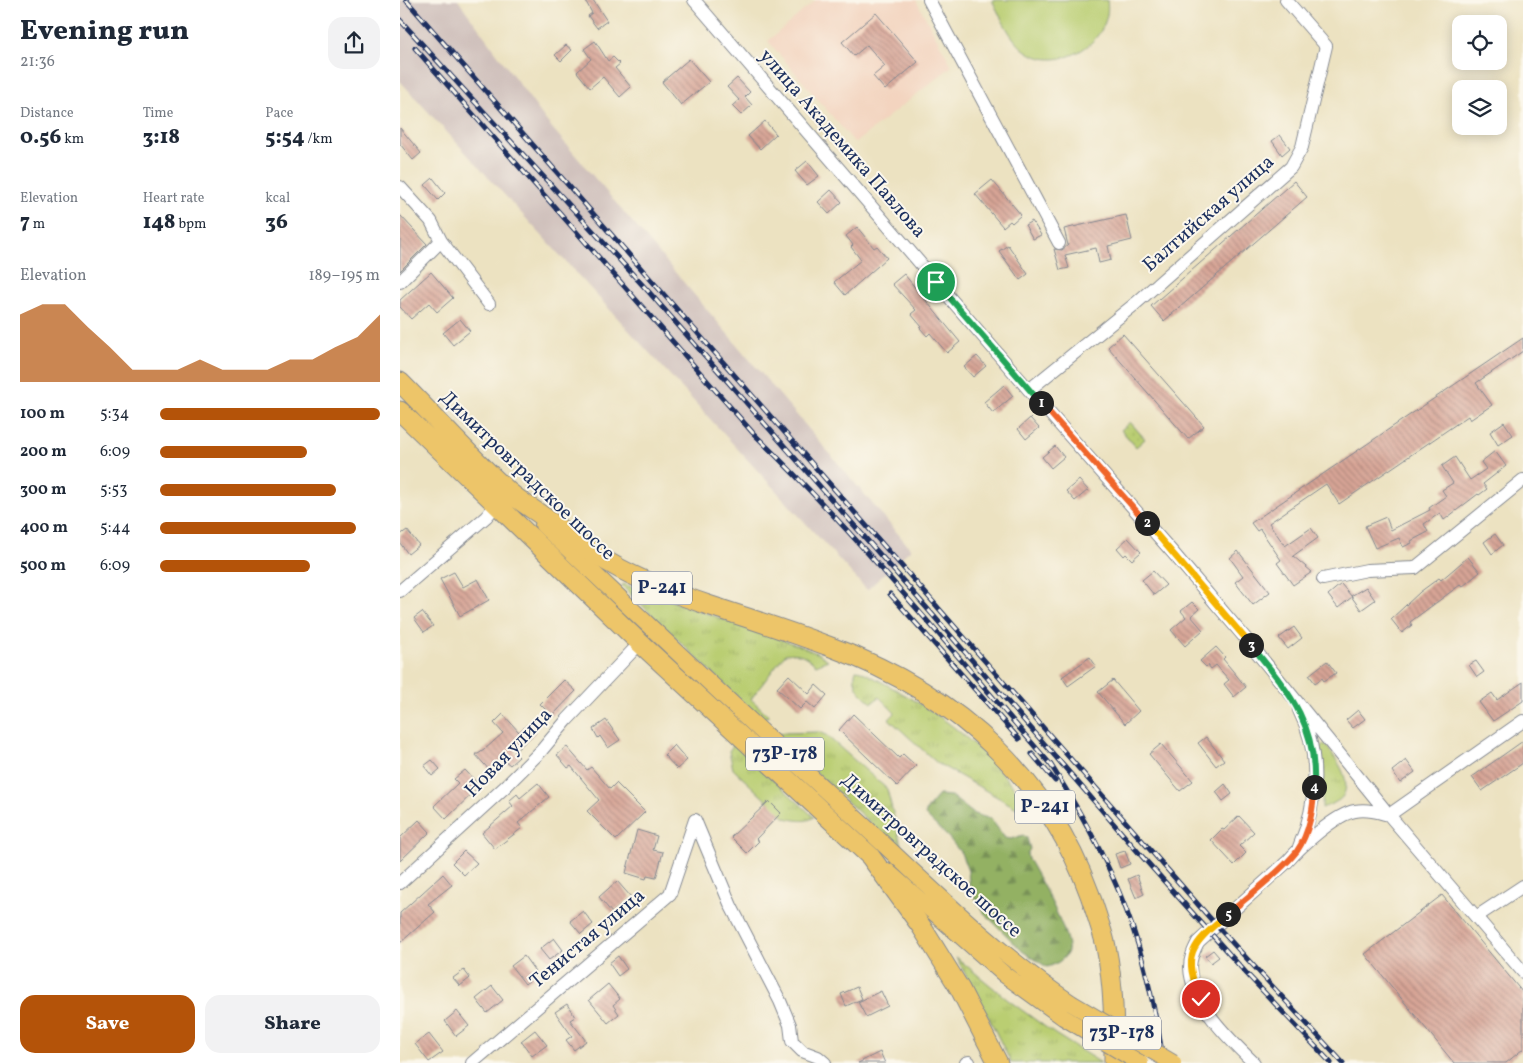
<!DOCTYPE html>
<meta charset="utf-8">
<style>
body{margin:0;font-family:Vollkorn,serif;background:#f2f2f3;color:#1f2937;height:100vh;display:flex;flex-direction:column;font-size:19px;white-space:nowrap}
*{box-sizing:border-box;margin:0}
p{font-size:16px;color:#747a83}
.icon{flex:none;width:28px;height:28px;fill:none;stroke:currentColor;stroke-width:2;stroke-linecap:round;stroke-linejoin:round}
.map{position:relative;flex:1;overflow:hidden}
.drawer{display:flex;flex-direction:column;background:#fff;width:400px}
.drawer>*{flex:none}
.buttons{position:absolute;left:1052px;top:15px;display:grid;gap:10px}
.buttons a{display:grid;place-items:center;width:55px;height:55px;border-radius:10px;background:#fff;box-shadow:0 2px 12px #0003;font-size:25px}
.pin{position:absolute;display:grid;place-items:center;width:42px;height:42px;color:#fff;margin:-21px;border:2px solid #fff;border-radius:50%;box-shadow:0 1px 5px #0007}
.km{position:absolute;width:25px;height:25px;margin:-12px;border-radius:50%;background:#222;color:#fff;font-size:14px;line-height:25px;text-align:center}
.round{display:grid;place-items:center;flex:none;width:52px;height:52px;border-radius:15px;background:#f2f2f3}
.summary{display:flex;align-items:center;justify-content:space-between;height:85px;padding:0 20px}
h1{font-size:28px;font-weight:800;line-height:38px}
.stats{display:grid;grid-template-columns:repeat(3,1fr);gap:8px;height:85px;padding:5px 20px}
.stats div{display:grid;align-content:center}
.stats b{font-size:21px;font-weight:800}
.stats small{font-size:14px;font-weight:400}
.stats p{font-size:14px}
.chart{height:140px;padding:10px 20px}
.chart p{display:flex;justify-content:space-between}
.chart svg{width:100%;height:90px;margin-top:5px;fill:#b45309;opacity:.7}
.primary-button{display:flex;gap:10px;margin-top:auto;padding:10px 20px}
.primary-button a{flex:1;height:58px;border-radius:15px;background:#b45309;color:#fff;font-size:20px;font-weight:800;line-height:58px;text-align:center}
.primary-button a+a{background:#f2f2f3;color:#1f2937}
ul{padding:0 20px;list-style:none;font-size:16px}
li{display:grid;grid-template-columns:80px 60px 1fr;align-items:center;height:38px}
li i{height:12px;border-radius:6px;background:#b45309}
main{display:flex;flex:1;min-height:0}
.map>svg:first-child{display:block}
</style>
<main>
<section class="drawer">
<div class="summary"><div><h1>Evening run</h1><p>21:36</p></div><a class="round"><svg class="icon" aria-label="share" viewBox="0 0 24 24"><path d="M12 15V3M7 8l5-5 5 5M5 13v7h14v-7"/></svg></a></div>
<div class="stats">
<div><p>Distance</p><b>0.56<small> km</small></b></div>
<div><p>Time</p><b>3:18</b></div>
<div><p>Pace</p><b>5:54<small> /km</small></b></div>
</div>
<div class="stats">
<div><p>Elevation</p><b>7<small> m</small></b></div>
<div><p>Heart rate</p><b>148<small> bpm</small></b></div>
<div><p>kcal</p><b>36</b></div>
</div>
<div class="chart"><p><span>Elevation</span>189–195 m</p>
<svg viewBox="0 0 160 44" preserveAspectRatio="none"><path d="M0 44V11L10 6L20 6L30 17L40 27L50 38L60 38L70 38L80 33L90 38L100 38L110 38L120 33L130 33L140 27L150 22L160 11V44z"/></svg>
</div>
<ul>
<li><b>100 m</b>5:34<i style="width:100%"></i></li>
<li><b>200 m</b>6:09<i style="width:67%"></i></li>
<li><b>300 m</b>5:53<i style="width:80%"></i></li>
<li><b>400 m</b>5:44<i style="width:89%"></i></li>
<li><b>500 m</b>6:09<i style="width:68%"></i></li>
</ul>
<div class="primary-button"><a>Save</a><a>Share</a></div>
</section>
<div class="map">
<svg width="1123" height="1063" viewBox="0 0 1123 1063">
<defs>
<pattern id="grass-tufts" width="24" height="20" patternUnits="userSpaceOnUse" patternTransform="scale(1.25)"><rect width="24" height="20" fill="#bace72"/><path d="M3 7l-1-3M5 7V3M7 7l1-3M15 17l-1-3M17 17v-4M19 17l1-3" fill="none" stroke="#9fb165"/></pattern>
<pattern id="forest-firs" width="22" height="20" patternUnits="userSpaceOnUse" patternTransform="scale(1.25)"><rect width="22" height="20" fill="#93b164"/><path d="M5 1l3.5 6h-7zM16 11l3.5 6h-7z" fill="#779056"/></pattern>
<pattern id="park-dots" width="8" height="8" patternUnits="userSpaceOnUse" patternTransform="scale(1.25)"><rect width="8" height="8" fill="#bace72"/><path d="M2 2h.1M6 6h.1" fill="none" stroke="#9fb165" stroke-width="1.8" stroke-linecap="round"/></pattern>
<pattern id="building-back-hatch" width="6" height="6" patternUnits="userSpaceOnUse" patternTransform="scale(1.25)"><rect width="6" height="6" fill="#d7a495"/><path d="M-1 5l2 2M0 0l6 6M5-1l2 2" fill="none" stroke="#ae867d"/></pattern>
</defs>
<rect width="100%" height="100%" fill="#fbf7ec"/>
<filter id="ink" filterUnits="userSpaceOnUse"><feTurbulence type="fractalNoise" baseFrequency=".02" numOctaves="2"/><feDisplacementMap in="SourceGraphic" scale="10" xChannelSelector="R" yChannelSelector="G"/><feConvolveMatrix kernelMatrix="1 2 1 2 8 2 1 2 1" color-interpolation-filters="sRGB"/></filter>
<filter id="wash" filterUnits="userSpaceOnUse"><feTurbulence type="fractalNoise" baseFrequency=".0096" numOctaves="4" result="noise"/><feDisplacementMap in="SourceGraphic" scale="20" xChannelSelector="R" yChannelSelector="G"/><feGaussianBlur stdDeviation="1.12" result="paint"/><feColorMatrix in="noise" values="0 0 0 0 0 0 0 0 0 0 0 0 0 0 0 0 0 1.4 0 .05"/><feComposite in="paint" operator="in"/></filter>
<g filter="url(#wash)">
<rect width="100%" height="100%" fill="#ece2c1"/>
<!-- built -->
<path fill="#f3d4bf" d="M416 0H516L552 66 455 143 368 41Z"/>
<!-- railway -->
<path fill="#cfc0bb" d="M0 0H58L147 122 511 549 467 590 0 81Z"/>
<!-- grass -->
<path fill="url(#grass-tufts)" stroke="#6a7e68" d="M223 584 400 646 419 654 428 660 416 665C404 655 401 652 385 654L351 699 369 716 360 719 222 586Z
M456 670 461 671C494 688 527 706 556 729 585 752 608 780 631 808L629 811H622L537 763 489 719 495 713 479 697 472 703C461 694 451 685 456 670Z
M418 732 426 735 487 789 501 845H494L379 738 380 733Z
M334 744 414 817C407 823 394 820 385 818L333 769 329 751Z
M925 744C934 757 953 778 943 796 939 802 929 805 922 808L923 767 919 747Z
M556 957 608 1000 655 1034 701 1063H611L591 1022Z"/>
<!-- forest -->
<path fill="url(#forest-firs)" stroke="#577061" d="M539 795 551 796 574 814 591 819 605 838 611 839 623 835 627 838 630 849 627 854 628 859C638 876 671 934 668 951 666 959 653 966 647 967L622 951 583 912 574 896 569 883 568 871 561 853 549 838 525 815 527 809Z"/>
<!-- park -->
<path fill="url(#park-dots)" stroke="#6a7e68" d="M730 422 745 439 736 447 721 430Z"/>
<!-- pitch -->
<path fill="#bace72" stroke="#6a7e68" d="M592 0H707C714 41 660 75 626 51 610 40 601 17 592 0Z"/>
<g id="blocks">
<!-- building -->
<path fill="url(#building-back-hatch)" d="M185 0H193L207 21 197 28 188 16 192 13Z
M476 13 518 62 485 90 473 76 485 66 467 45 454 56 442 42Z
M195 41 208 61 213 57 220 64 215 68 231 87 220 97 203 77 190 88 177 72 191 59 184 49Z
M166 45 172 50 161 61 155 55Z
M289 59 309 82 281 105 262 82Z
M337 78 350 92 345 97 352 105 341 115 332 106 339 100 327 87Z
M365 121 376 134 360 149 348 136Z
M0 128 21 153 13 160 0 144Z
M880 135 890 148 882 155 872 141Z
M407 161 419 176 407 185 395 171Z
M33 178 45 193 38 200 25 185Z
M592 180 621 215 612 223 610 221 603 227 575 194Z
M894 181 907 197 764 321 751 306Z
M431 190 442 202 429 214 418 202Z
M0 215 27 244 0 271Z
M726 215 732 240 708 246 711 260 699 263 696 248 665 255 669 268 660 270 654 249 662 250 668 245 664 229Z
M632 221 641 235 633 239 625 225Z
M457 227 474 248 477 246 487 258 445 295 434 282 461 260 451 247 453 245 446 236Z
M608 245 628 274 620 280 599 251Z
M31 272 53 298 37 312 29 303 11 319 0 307V300Z
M504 274 560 342 547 353 530 333 527 336 520 328 522 327 511 314 516 310 492 284Z
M60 319 70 331 53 345 43 333Z
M723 334 804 426 788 439 708 347Z
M1123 338V351L1076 383 1092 405 1070 420 1068 416 939 504 926 484 869 523 885 546 911 528 918 538 893 556 912 572 893 585 877 563 881 560 860 529 857 531 851 523Z
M577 356 586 366 573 377 564 367Z
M604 385 613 396 593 413 584 402Z
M630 418 639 428 626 439 618 429Z
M1104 422 1113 435 1098 445 1090 432Z
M655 446 664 457 651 468 642 457Z
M1095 451 1106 466 1083 484 1087 489 1079 495 1078 494 1044 520 1040 513 1024 524 1028 532 1011 541 1012 543 1003 547 999 538 975 548 965 526 986 517 991 530 1030 510 1029 508 1046 496 1042 490 1053 483 1042 466 1055 457 1070 480 1086 469 1081 462Z
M679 480 688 490 675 501 666 491Z
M7 530 19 545 8 554 0 543V535Z
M1095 534 1103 545 1092 554 1084 542Z
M728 538 741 552 732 560 726 554 724 556 717 548Z
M838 551 870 592 853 605 835 582 843 576 830 558Z
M1068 557 1080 572 1062 587 1060 585 1010 622 1012 625 1002 633 991 619 1020 592 1039 578 1041 580Z
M753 571 766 585 754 595 742 580Z
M54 572 63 587 78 579 89 600 60 616 40 579Z
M941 584 952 597 938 608 928 595Z
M966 587 975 600 961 610 951 596Z
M792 602 799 609 791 616 803 630 785 646 771 630 786 617 781 611Z
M22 612 33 626 24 632 14 618Z
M894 627 902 638 888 649 879 638Z
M816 647 825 657 823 659 846 687 834 697 824 684 829 680 816 665 811 669 808 665 806 667 800 661Z
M690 657 696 666 668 686 662 677Z
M927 661 936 673 924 681 922 678 915 683 909 675Z
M1076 661 1084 672 1077 677 1069 665Z
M389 675 409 694 416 685 427 695 415 709 407 702 400 709 377 688Z
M164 680 176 691 152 716 140 704Z
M713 680 739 711 725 724 698 692Z
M1123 682V701L1093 721 1079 702 1092 693 1097 700Z
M958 710 965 719 953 728 946 720Z
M103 714 119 732 128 724 136 732 114 752 119 757 110 765 105 761 92 773 75 754H78L84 750 103 733 94 723Z
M453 714 499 758 503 754 516 766 497 786 439 730Z
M206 720 220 740 208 748 200 736 198 738 193 729Z
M806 737 824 760 816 766 798 743Z
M1123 741V763L1082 791 1072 777Z
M761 744 793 781 780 791 749 754Z
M274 745 287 760 277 769 264 755Z
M167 747 187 770 191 767 210 789 216 783 245 812 216 840 187 811 199 800 171 766 168 768 157 755Z
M32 760 40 769 32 776 24 766Z
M1006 760 1015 772 1000 783 992 771Z
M65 770 80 786 46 819 34 806 58 783 54 779Z
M138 783 149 797 118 823 122 828 95 849 82 833 113 806 109 801 117 794 120 798Z
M825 784 832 794 823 801 816 792Z
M369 801 381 813 356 839 359 841 347 853 331 837Z
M839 816 854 832 839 846 846 853 834 865 811 840 822 829 824 830Z
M19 820 30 832 0 861V838Z
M237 830 257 836 253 850 263 852 256 878 247 876 246 879 226 873Z
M64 851 77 863 64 875 52 863Z
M725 851 730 864 720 868 715 854Z
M43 874 52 885 28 904 35 912 0 943V913Z
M737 875 744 894 736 898 728 879Z
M217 881 231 897 212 913 199 897Z
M1042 895 1123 993V1049L1106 1063H1054L965 954Z
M183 911 193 924 181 934 170 921Z
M154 938 163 950 149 960 140 949Z
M813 950 819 957 811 963 805 956Z
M124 956 137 974 125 984 111 966Z
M218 956 227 969 218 976 209 963Z
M64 970 70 978 60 986 53 978Z
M208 984 220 999 213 1005 219 1014 208 1023 189 1000Z
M92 986 103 1000 87 1013 76 999Z
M457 987 462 999 446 1006 441 994Z
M481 991 488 1006 466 1017 458 1002Z
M167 1004 175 1017 170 1020 186 1041 174 1050 166 1040 172 1036 155 1012Z
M57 1011 69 1026 56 1036 45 1021Z
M135 1030 147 1045 132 1056 121 1041Z
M29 1034 43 1052 29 1062 15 1044Z
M480 1052 485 1063H458Z"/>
</g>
</g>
<g filter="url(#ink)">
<use href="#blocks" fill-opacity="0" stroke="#848890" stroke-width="1"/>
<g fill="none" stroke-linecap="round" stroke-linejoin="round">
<!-- minor casing -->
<g stroke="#848890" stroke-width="14">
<path id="minor" d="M294 0 629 390 774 554 846 639 989 815 1123 972
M529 0 659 243
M0 187 31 221 41 241 89 304
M0 282 41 241
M629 390 735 304 891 167 902 147 926 46 886 0
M923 579 967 570 1015 568 1123 480
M0 591 86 517 97 504
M899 710C921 753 918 803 899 847
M989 815 1123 721
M295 820 331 906 380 1001 390 1025 392 1041 402 1051 418 1057 425 1063
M0 883 105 787 141 751 167 720 240 643
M1076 917 1123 886
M72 1063 270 894 295 820
M566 1063 569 1062
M854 1063C830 1040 791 1003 790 967 790 958 794 950 798 942L887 862C900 847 936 814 955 811 967 809 978 812 989 815"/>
</g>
<!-- major casing -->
<g stroke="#848890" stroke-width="18">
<path id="major" d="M143 525C249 626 355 726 462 824 529 886 595 952 671 1003
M487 871 605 975 663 1017"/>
</g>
<!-- highway casing -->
<g stroke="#848890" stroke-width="21">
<path id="highway" d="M0 382C36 418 71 458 109 492 122 503 138 512 152 523 170 536 189 551 208 562 240 581 276 594 311 606 351 619 392 632 431 647 559 694 657 784 697 916 700 926 704 936 706 947 714 985 714 1024 714 1063
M0 411 240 643 470 856 521 926 560 989 598 1063"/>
</g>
<!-- minor -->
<use href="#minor" stroke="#fff" stroke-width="12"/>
<!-- major -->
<use href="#major" stroke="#edc569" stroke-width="16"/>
<!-- highway -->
<use href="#highway" stroke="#edc569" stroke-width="19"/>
<!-- rail casing -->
<g stroke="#1b2f5e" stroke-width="5">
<path id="rail" d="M6 0 816 925 943 1063
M0 20 248 291 512 591 739 853 847 974 931 1063
M15 48 353 433C460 537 554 653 651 765 684 817 714 871 733 929 748 973 756 1018 764 1063
M490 594 619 739
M632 754 655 781"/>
</g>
<!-- rail -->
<use href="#rail" stroke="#fbf7ec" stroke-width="3" stroke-dasharray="9" stroke-linecap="butt"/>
<!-- major-bridge casing -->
<g stroke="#848890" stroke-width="18" stroke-linecap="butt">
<path id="major-bridge" d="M671 1003 773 1063
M663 1017 740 1063"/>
</g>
<!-- major-bridge -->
<use href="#major-bridge" stroke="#edc569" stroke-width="16"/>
</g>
</g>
<g fill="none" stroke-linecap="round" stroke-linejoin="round" filter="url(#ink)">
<!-- split-1 casing -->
<g stroke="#fff" stroke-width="10">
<path id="split-1" d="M536 282 641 403"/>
</g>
<!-- split-2 casing -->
<g stroke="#fff" stroke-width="10">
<path id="split-2" d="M641 403 747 523"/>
</g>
<!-- split-3 casing -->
<g stroke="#fff" stroke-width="10">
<path id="split-3" d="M747 523 851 645"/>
</g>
<!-- split-4 casing -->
<g stroke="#fff" stroke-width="10">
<path id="split-4" d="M851 645C889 692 917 723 914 787"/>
</g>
<!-- split-5 casing -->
<g stroke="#fff" stroke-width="10">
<path id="split-5" d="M828 914C848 896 881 872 897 851 909 834 914 807 914 787"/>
</g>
<!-- split-6 casing -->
<g stroke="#fff" stroke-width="10">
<path id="split-6" d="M801 999C780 953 793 944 828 914"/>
</g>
<!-- split-1 -->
<use href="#split-1" stroke="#22a559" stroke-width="6"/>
<!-- split-2 -->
<use href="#split-2" stroke="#f0652b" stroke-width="6"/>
<!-- split-3 -->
<use href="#split-3" stroke="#f5b400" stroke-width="6"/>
<!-- split-4 -->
<use href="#split-4" stroke="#22a559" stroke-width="6"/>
<!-- split-5 -->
<use href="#split-5" stroke="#f0652b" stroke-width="6"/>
<!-- split-6 -->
<use href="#split-6" stroke="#f5b400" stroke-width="6"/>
</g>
<g text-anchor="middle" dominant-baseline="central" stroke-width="4" stroke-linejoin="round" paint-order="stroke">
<!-- shield labels -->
<g fill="#fbf7ec" stroke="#5e6b89" stroke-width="1">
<rect x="232" y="571.5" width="60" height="33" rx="4"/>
<rect x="346" y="737.5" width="78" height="33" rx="4"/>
<rect x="615" y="790.5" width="60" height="33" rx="4"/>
<rect x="683" y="1016.5" width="78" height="33" rx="4"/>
</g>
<g font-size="19" font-weight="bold" fill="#1b2f5e">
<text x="262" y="588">Р-241</text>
<text x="385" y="754">73Р-178</text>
<text x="645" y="807">Р-241</text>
<text x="722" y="1033">73Р-178</text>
</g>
<!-- street labels -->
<g font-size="20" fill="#1b2f5e" stroke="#fbf7ec">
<text transform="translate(442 144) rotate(49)">улица Академика Павлова</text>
<text transform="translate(809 214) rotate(-41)">Балтийская улица</text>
<text transform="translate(127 476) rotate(44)">Димитровградское шоссе</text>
<text transform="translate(109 753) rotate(-46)">Новая улица</text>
<text transform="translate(531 856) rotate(42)">Димитровградское шоссе</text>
<text transform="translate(188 939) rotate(-40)">Тенистая улица</text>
</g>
</g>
</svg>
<div class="buttons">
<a><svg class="icon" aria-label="locate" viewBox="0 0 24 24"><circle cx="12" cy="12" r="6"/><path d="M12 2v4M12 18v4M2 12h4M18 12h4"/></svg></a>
<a><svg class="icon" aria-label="layers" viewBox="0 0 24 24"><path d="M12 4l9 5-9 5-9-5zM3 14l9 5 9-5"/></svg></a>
</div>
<div class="pin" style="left:536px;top:282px;background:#1e9e55"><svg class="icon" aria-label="arrive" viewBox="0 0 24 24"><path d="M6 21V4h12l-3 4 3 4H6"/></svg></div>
<div class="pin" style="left:801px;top:999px;background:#d93025"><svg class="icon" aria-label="check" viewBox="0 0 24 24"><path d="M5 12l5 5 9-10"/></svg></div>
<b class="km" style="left:641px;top:403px">1</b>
<b class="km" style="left:747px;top:523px">2</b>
<b class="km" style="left:851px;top:645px">3</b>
<b class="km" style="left:914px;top:787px">4</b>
<b class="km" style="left:828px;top:914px">5</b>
</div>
</main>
